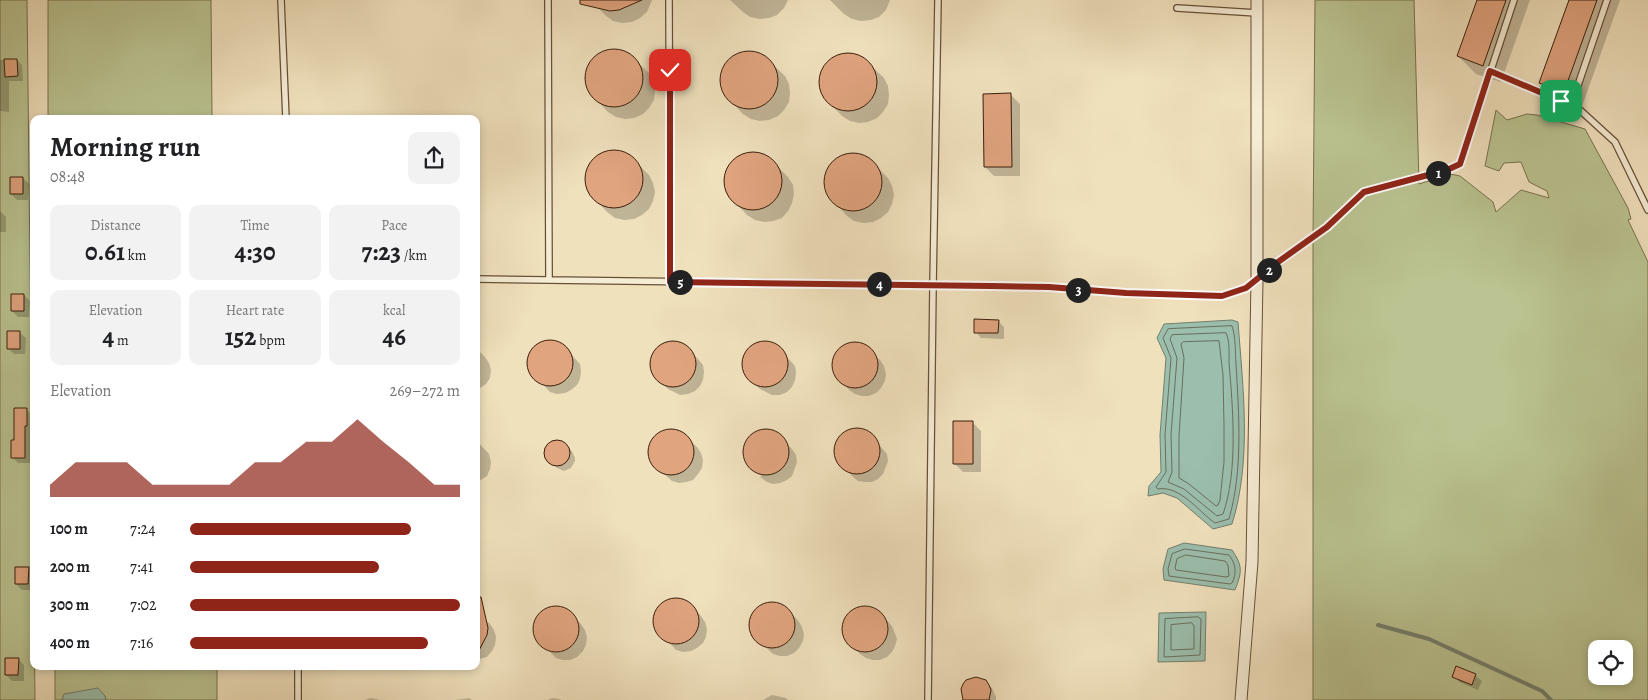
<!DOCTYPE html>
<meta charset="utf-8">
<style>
body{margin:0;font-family:Alegreya,serif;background:#f2f2f2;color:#202124;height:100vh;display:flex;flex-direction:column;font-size:19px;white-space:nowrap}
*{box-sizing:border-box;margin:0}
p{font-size:16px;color:#757577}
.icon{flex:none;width:28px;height:28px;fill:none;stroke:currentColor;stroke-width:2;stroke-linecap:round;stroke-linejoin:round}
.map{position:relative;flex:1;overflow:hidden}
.panel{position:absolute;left:30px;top:115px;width:450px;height:555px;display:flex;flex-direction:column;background:#fff;border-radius:10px;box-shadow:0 2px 8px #0003}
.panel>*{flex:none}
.fabs{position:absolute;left:1588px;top:640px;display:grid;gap:10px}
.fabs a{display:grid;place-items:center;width:45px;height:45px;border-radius:10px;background:#fff;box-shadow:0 2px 8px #0003;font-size:25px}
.pin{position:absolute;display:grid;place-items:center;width:42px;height:42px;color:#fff;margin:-21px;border-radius:10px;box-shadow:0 2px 8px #0006}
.km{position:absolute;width:25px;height:25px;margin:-12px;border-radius:50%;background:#222;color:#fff;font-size:14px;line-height:25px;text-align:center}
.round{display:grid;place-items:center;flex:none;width:52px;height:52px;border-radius:10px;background:#f2f2f2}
.summary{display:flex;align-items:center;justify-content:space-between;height:85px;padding:0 20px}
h1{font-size:28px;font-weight:700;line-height:38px}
.metrics{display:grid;grid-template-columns:repeat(3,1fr);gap:8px;height:85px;padding:5px 20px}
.metrics div{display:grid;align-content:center;border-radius:10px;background:#f2f2f2;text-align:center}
.metrics b{font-size:25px;font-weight:700}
.metrics small{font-size:14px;font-weight:400}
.metrics p{font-size:14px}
.chart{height:140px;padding:10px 20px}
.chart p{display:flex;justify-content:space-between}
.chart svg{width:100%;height:90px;margin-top:5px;fill:#8f2418;opacity:.7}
ul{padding:0 20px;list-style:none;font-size:16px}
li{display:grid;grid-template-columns:80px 60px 1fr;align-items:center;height:38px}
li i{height:12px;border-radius:6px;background:#8f2418}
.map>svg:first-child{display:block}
</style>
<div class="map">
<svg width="1648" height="700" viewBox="0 0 1648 700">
<rect width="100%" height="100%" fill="#f0e1bd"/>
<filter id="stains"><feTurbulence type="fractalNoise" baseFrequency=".004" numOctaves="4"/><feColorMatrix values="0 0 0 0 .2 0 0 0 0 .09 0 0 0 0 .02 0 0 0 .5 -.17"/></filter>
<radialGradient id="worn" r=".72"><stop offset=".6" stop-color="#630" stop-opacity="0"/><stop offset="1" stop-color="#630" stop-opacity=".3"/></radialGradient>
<!-- green -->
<path fill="#bac391" stroke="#7a704e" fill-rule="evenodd" d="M0 0H27L35 700H0Z
M48 0H211L212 119H48Z
M1315 0H1414L1419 184 1450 174 1460 176 1493 202 1496 212 1521 190 1549 198 1547 191 1529 182 1521 162 1504 163 1499 171 1485 166 1496 110 1507 120 1527 114 1537 115 1585 129 1628 208 1631 219 1628 220 1648 262V700H1313V239ZM1596 649H1624V676H1596Z
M55 666H217V700H106L105 696 65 694 62 700H55Z"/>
<!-- water -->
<path fill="#9bbead" stroke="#747e6c" d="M1232 320 1238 322C1243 388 1252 460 1232 524L1213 529 1177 498 1163 493 1148 496 1149 486 1161 472 1160 435 1166 358 1157 338 1164 324Z
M1184 543 1232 550C1243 566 1242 572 1235 590L1164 580 1163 569 1168 549Z
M1206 612 1205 661 1158 662 1159 613Z
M98 688 105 696 106 700H62L64 694Z"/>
<!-- shadow -->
<path fill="#0003" d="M591 0H652L647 12 640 18 632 22 622 23 613 21 605 15Z
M730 0H788L784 8 777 15 769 18 760 19 750 17 743 12Z
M830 0H890L886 10 879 17 871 20 861 21 852 19 844 14Z
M1478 0H1530L1501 82 1476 74 1458 56Z
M1570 0H1620L1581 109 1558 100 1541 83Z
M613 50 622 51 630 55 650 74 654 82 655 91 654 100 649 108 643 114 634 118 625 119 616 117 608 112 589 92 586 83V73L590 64 596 57 604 52Z
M748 52 757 53 765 57 785 76 789 84 790 93 789 102 784 110 778 116 769 120 760 121 751 119 743 114 724 94 721 85V75L725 66 730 59 739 54Z
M847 54 856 55 864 59 884 78 888 86 889 95 888 104 883 112 877 118 868 122 859 123 850 121 842 116 823 96 820 87V77L824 68 830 61 837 56Z
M0 60H17L22 65 23 81H9V112L0 111Z
M1011 95 1020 104V176H994L985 167Z
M612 151 621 152 630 156 649 175 653 183 655 192 653 201 649 209 642 215 634 219 624 220 615 218 607 212 589 192 586 183V174L589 165 595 158 603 153Z
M752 153 761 154 769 158 788 177 793 185 794 194 792 203 788 211 782 218 773 221 764 222 755 220 747 215 728 195 725 186V177L729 168 734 160 742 155Z
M851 154 861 155 869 159 888 178 892 186 894 195 892 204 888 212 881 218 873 222 864 223 854 221 847 216 828 195 825 187V177L828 168 834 161 842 156Z
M23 178 29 184 28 200H17L11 194Z
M0 211 6 217V232H0Z
M24 295 30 301 29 317H18L12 311Z
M998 321 1004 327V339L981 338 976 332Z
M20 333 26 338 25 354H14L8 348Z
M554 341 560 344 570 353 580 364 581 371 580 379 577 385 571 390 565 393 557 394 550 392 531 372 529 366V359L535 347 541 343Z
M670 342 684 345 698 359 703 365 704 372 703 380 700 386 695 391 688 394 680 395 668 389 658 379 652 367V360L658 348Z
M769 343 775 345 785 355 795 366 796 373 795 380 792 387 787 392 780 395H772L760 389 750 380 744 367V361L750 349 756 345Z
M852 344 865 346 880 360 884 366 886 374 885 381 881 388 876 393 869 396H862L855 394 849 390 840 380 833 368 836 355 840 350Z
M476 348 485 357 489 363 491 370 490 378 486 384 476 391Z
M27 410 33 416V431H30V463H18L12 457 15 442Z
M972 422 981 431V472H963L954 463Z
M855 430 869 433 887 454 888 461 883 474 878 479 872 482H865L858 481 852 476 838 461 836 447 838 441 843 435 849 431Z
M669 431 682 433 697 447 701 453 703 460 702 468 698 474 693 480 686 482 679 483 672 481 656 467 650 455 653 442 656 436Z
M764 431 771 432 783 440 792 449 796 455 797 462 792 476 787 480 780 483 773 484 767 482 760 477 762 476 754 471 747 462 744 449 747 442 757 433Z
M476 440 489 454 491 462 490 469 487 476 476 483Z
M559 442 565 445 572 451 575 458V461L571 468 564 471 557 468 550 462 548 459 546 452 549 445Z
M28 568 34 574V590H22L16 584Z
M680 599 692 606 701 616 705 622 707 629 706 637 703 643 697 648 691 651 683 652 676 650 657 630 655 617 657 611 666 601Z
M769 604 783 606 798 620 802 627 804 634 803 641 799 648 794 653 787 656H780L773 654 753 635 751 622 753 615 763 606Z
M553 608 566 610 581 624 585 630 587 637 586 645 583 651 577 657 570 660H563L556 658 537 639 535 625 537 619 546 609Z
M864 608H871L877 611 883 616 892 626 897 639 895 646 892 652 887 657 880 660H873L866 658 860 654 846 639 844 625 847 619 857 609Z
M476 611 490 624 494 630 496 637 495 645 492 651 487 657 476 660Z
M18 659 24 665V681H12L6 675Z
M1457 668 1476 676 1482 681 1478 690 1459 682 1454 676Z
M985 682 992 688 996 697V700H965Z
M772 695 786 698 788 700H763Z
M370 698 377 699 380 700H365Z
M469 698 472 700H455H456Z
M552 698 559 699 562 700H547Z"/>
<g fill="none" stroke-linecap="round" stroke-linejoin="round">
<!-- shore -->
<path stroke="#6a6e5c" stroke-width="1" d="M1232 326C1236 337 1235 352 1236 364 1239 415 1243 470 1229 519L1215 523C1199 512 1180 485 1158 489L1156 487 1166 472 1165 435 1171 358 1163 338 1168 329Z
M1226 333C1230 341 1229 354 1229 363 1233 408 1238 472 1223 514L1217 516 1184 489 1168 482 1172 472 1171 435 1177 358 1170 339 1172 335Z
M1219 341 1223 375 1224 425V462L1220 500 1218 505 1216 506 1189 484 1179 478V436L1184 358 1181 344 1183 342Z
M1185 549 1229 555C1236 564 1237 573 1232 583L1230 584 1169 576 1168 569 1172 554Z
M1186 555 1225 561 1228 565 1229 576 1226 577 1176 570 1175 568 1177 559Z
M1198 617 1201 619 1200 655 1164 657 1165 619Z
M1192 623 1194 626V649L1171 650V625Z"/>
<!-- stream -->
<path stroke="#747e6c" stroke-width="4" d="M1378 625 1429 639 1542 691 1551 700"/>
</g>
<!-- building -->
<path fill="#e0a47f" stroke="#3a1e0b" d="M580 0H642L619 10 610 11 580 4Z
M1477 0H1506L1483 66 1457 56Z
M1569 0H1597L1564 92 1539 83Z
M585 78a29 29 0 1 1 58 0a29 29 0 1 1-58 0Z
M720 80a29 29 0 1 1 58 0a29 29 0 1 1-58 0Z
M819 82a29 29 0 1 1 58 0a29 29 0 1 1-58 0Z
M4 59H17L18 76 5 77Z
M1011 93 1012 167H984L983 94Z
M585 179a29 29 0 1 1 58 0a29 29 0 1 1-58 0Z
M724 181a29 29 0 1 1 58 0a29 29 0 1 1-58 0Z
M824 182a29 29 0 1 1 58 0a29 29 0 1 1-58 0Z
M10 177H23V194H10Z
M11 294H24V311H11Z
M974 319 999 320 998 333H974Z
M7 331H20V349H7Z
M527 363a23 23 0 1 1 46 0a23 23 0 1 1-46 0Z
M742 364a23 23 0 1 1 46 0a23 23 0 1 1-46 0Z
M650 364a23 23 0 1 1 46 0a23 23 0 1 1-46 0Z
M832 365a23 23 0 1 1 46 0a23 23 0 1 1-46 0Z
M14 408H27V426H25V458H11V440H14Z
M953 421H973V464H953Z
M834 451a23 23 0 1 1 46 0a23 23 0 1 1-46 0Z
M648 452a23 23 0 1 1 46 0a23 23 0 1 1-46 0Z
M743 452a23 23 0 1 1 46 0a23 23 0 1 1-46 0Z
M544 453a13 13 0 1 1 26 0a13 13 0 1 1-26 0Z
M15 567H29L28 584H15Z
M476 597H481L488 628 487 635 476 656Z
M653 621a23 23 0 1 1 46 0a23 23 0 1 1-46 0Z
M749 625a23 23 0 1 1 46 0a23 23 0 1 1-46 0Z
M533 629a23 23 0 1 1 46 0a23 23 0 1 1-46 0Z
M842 629a23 23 0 1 1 46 0a23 23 0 1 1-46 0Z
M5 658H19L18 675H5Z
M1456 666 1476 674 1472 685 1452 677Z
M976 677 986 680 989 685 991 690 989 700H963L961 689 963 684 966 680Z"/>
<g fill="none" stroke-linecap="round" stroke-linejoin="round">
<!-- service casing -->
<g stroke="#684f38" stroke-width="8">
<path id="service" d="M281 0 286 119
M548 0 549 280
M669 0 670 281
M1177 8 1257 13
M1490 71 1561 101 1569 100 1577 88 1607 0
M1569 100 1615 142 1648 210
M476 279 933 285 1049 287 1126 293 1222 296 1246 288 1278 263 1327 227 1364 192 1447 170 1460 164 1514 0
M298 666V700
M928 700 933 285 938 0"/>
</g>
<!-- minor casing -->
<g stroke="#684f38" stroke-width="13">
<path id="minor" d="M1241 700 1252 562 1257 280V0"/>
</g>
<!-- service -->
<use href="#service" stroke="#f5ecd4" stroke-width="5.5"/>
<!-- minor -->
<use href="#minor" stroke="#f5ecd4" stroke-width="11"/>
</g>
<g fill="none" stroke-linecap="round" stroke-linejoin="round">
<!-- route casing -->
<g stroke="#fff" stroke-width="10">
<path id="route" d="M670 70V282L991 286 1049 287 1126 293 1222 296 1246 288 1278 262 1327 227 1364 192 1447 170 1460 164 1490 71 1561 101"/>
</g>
<!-- route -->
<use href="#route" stroke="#8f2418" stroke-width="6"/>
</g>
<rect width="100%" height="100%" filter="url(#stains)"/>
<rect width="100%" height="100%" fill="url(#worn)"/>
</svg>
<div class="fabs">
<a><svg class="icon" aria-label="locate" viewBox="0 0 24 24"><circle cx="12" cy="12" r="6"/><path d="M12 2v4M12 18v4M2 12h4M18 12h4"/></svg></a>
</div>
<div class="pin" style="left:1561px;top:101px;background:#1e9e55"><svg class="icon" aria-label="arrive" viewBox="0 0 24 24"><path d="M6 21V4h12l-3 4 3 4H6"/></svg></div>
<div class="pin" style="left:670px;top:70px;background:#d93025"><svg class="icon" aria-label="check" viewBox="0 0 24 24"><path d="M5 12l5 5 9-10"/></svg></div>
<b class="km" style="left:1438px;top:173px">1</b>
<b class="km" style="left:1269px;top:270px">2</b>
<b class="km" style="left:1078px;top:290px">3</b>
<b class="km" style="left:879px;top:284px">4</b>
<b class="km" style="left:680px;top:282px">5</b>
<section class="panel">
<div class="summary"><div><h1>Morning run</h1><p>08:48</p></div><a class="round"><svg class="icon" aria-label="share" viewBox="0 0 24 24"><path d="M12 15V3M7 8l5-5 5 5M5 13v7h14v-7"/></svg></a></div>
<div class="metrics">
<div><p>Distance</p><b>0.61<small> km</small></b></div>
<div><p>Time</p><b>4:30</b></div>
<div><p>Pace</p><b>7:23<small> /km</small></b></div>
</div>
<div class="metrics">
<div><p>Elevation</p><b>4<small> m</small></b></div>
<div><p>Heart rate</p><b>152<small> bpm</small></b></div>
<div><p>kcal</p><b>46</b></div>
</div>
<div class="chart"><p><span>Elevation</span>269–272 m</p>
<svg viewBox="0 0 160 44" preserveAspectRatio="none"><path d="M0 44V38L10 27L20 27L30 27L40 38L50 38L60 38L70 38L80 27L90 27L100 17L110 17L120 6L130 17L140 27L150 38L160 38V44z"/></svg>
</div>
<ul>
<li><b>100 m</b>7:24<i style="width:82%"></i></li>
<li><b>200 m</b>7:41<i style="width:70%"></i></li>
<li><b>300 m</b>7:02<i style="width:100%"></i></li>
<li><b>400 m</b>7:16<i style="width:88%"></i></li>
</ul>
</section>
</div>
